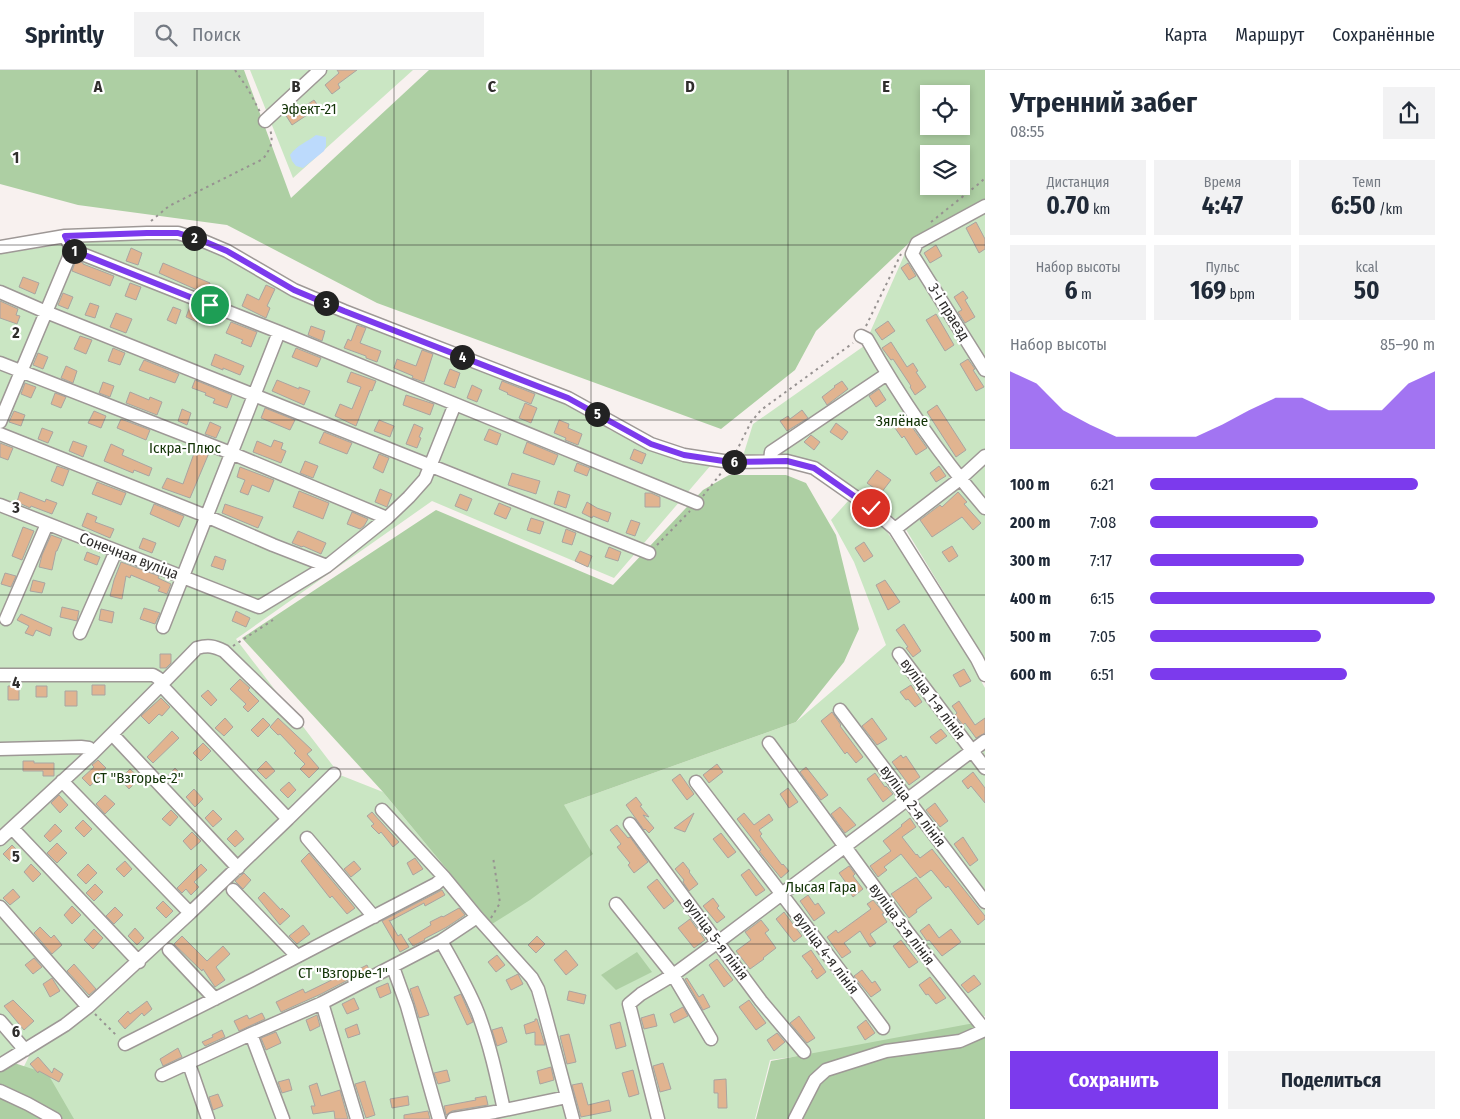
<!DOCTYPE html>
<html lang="ru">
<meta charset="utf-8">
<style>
body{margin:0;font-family:"Fira Sans Condensed",sans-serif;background:#f2f2f3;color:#1f2937;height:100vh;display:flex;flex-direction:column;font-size:19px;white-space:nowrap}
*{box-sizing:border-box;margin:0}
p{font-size:16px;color:#747a83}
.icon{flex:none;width:28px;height:28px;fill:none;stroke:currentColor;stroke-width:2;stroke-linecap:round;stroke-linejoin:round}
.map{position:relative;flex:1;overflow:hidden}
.panel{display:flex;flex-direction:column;background:#fff;width:475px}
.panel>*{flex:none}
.controls{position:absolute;left:920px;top:15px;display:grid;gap:10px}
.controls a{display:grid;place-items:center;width:50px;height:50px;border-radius:0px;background:#fff;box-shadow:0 2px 8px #0003;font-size:25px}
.pin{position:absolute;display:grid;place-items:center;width:42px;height:42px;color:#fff;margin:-21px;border:2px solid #fff;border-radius:50%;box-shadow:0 1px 5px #0007}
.km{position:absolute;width:25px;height:25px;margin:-12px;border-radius:50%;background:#222;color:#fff;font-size:14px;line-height:25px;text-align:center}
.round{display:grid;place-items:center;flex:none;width:52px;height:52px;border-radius:0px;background:#f2f2f3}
.overview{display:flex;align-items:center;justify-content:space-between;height:85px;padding:0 25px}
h1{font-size:28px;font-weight:700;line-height:38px}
.stats{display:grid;grid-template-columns:repeat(3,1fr);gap:8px;height:85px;padding:5px 25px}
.stats div{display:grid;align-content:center;border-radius:0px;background:#f2f2f3;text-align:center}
.stats b{font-size:25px;font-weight:700}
.stats small{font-size:14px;font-weight:400}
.stats p{font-size:14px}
.chart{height:140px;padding:10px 25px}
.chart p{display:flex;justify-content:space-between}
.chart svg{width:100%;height:90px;margin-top:5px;fill:#7c3aed;opacity:.7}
.button{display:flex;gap:10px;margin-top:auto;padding:10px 25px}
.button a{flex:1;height:58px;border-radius:0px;background:#7c3aed;color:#fff;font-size:20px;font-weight:700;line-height:58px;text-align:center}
.button a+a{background:#f2f2f3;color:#1f2937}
ul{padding:0 25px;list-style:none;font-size:16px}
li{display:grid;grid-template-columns:80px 60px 1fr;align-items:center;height:38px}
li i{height:12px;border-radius:6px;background:#7c3aed}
header{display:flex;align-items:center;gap:30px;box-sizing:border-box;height:70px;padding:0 25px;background:#fff;border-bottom:1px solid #e0e1e3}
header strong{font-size:24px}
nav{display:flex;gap:28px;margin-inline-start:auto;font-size:18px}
.search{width:350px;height:45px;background:#f2f2f3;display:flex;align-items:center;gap:12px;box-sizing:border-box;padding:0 18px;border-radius:0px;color:#747a83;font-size:19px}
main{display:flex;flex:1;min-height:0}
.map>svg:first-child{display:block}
</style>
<header>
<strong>Sprintly</strong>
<div class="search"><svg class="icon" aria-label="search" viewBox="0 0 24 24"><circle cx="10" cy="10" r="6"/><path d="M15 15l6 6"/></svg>Поиск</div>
<nav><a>Карта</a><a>Маршрут</a><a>Сохранённые</a></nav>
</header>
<main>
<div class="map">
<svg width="985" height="1049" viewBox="0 0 985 1049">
<rect width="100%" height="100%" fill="#f8f1ef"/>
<!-- green -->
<path fill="#cae6c3" d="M250 0H413L293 108Z
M985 134V590L905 458 898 451 829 399 816 393 775 383 743 386 753 354 864 276 910 172Z
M173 167 210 180 294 226 448 289 553 326 580 339 610 360 664 384 711 395 614 508 432 431 236 569 340 705 383 722 492 854 564 735 796 652 886 575 854 492 831 450 849 430 879 451 898 477 935 528 985 618V946L962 958 881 975 770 990 755 1049H573L544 940 525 900 567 1049H62L13 1019 30 984 0 994V184L76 172Z"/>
<!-- forest -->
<path fill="#adcfa3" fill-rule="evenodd" d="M0 0H244L291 128 429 0H985V134L910 172 816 261 795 300 721 359 377 233 227 155 78 135 0 114ZM929 24H961V56H929ZM929 84H961V116H929Z
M729 405H786L806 413 836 465 859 559 844 592 796 652 564 735 593 784 530 830 492 854 383 722 242 568 436 440 613 515 703 420Z
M637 882 652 902 616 920 601 905Z
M985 951V1049H756L771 991Z
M2 989 48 1004 74 1049H0V990Z"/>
<!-- water -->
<path fill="#bcdafc" d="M316 65 326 67V76L324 81 303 98 296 96 292 91 290 85C297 75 307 72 316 65Z"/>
<!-- building -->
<path fill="#e1b490" stroke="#a9a4a1" d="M337 0H357L338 14 340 18 332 24 325 15 339 3Z
M314 30 319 37 292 55 285 44 297 36 299 40Z
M976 152 985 169V179L979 183 966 158Z
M936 175 942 186 930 193 924 183Z
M131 178 142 183 138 195 126 191Z
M76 190 83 193V194L114 206 110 216 72 201Z
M163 193 210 213 206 224 159 203Z
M908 193 916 206 909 210 901 198Z
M23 207 39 213 35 224 19 217Z
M130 213 141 217 136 230 125 226Z
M266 215 275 219 267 236 270 238 266 248 242 236 247 224 259 230Z
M963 221 968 228 965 230 975 247 965 253 958 242 962 240 954 227Z
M63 223 73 227 68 239 58 235Z
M0 231 18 239 16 245 20 246 17 254 0 248Z
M90 233 99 236 95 248 85 245Z
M190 236 201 240 197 252 186 247Z
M173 237 181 240 176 254 167 250Z
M116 243 132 249 126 263 110 257Z
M936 244 954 275 945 281 926 250Z
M888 251 895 261 882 270 875 260Z
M231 252 257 262 251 277 241 273 243 270 226 263Z
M357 255 366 258 360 273 381 281 377 292 366 288V286L344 278 348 269 351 271Z
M311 256 325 261 322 271 308 265Z
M80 266 92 270 86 284 74 279Z
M891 272 907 297 913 293 918 301 916 302 926 317 915 325 910 317 911 316 893 289 891 290 882 278Z
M113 278 125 283 120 295 108 291Z
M296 278 321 288 317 297 292 287Z
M422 280 433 284 424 312 412 308 413 306 394 298 397 289 416 296Z
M38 283 48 287 43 299 33 295Z
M215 284 244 296 240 305 223 298V300L211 295Z
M968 289 975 299 973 300 984 317 976 321 960 294Z
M144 290 179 304 175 313 139 300Z
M66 296 77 301 73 313 61 308Z
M450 299 460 303 455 318 444 314Z
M351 302 376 311 372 321 370 320 356 356 335 346 340 334 352 339 361 317 347 312Z
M195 310 232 325 227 338 213 333 215 329 205 325 206 323 192 318Z
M277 310 299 319V317L310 321 304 335 272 321Z
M502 311 535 324 531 334 507 324 508 323 499 319Z
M842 311 848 319 827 335 822 327 835 317 834 316Z
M103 312 114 316 110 327 99 323Z
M25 313 36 317 31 328 21 324Z
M472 315 482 320 477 332 467 328Z
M879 319 886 330 876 337 869 326Z
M130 322 149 330 150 327 162 332 157 345 126 333Z
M55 323 66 327 61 338 51 334Z
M406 325 434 334 430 345 403 335Z
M525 333 537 338 531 353 519 348Z
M937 335 966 380 956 387 927 342Z
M265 338 295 350 290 360 261 348Z
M182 339 191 343 187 355 178 351Z
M802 340 808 348 787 361 780 351 788 346 790 349Z
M14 341 25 345 21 356 9 352Z
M94 341 106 346 101 358 88 353Z
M121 349 150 360 146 370 117 358Z
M379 350 394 356 390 367 374 361Z
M559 350 569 354 568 358 582 364 578 375 565 370 566 368 554 363Z
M907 350 927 378 916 385 904 366 902 368 895 358Z
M210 352 221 357 216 368 205 364Z
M836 353 848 362 842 370 830 362Z
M414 354 423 358 419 367 421 368 417 378 406 374Z
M42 358 53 362 48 373 38 369Z
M489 359 501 364 497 375 484 370Z
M324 362 352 373 347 384 319 373Z
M811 365 820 372 814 380 804 372Z
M274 370 283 373 281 379 286 381 281 393 253 382 257 371 271 377Z
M73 371 87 376 83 387 69 381Z
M527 372 558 385 554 395 523 383Z
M0 373 13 378 8 390 0 387Z
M111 374 124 380 122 385 152 398 149 406 134 400 133 403 104 391Z
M196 378 209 383 190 428 162 418 167 408 183 414Z
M634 379 646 384 642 394 630 389Z
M379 384 389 388 383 403 373 398Z
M305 391 318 396 313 408 300 403Z
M577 393 590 398 587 406 574 401Z
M57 396 69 400 63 416 51 411Z
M939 396 946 406 936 412 930 403Z
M240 397 274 410 269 422 252 415 248 425 240 422 245 410 237 407Z
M877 400 891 410 881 423 867 413Z
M512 403 540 411 536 424 508 415Z
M97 412 126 423 121 435 92 424Z
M380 419 392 424 387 437 375 432Z
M299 421 329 433 323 449 293 437Z
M558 421 570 425 566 438 554 434Z
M20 422 45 432 46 429 57 433 52 444 31 436 30 438 17 432Z
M958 422 967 432 964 434 981 453 973 460 962 447 932 467 920 450 940 435 942 437Z
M645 423H651L660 427V437H645Z
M460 424 472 429 467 441 455 436Z
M587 432 597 438 611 443 608 452 593 446 592 448 582 443Z
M499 433 511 438 506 449 494 444Z
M154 434 184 446 179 457 150 444Z
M225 434 263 447 258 458 222 443Z
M352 442 368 449 364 456 360 459 347 454Z
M87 443 97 447 95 452 114 459 110 468 82 456Z
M531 448 544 452 540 464 527 460Z
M631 450 640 453 635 466 626 463Z
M23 457 34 461 22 490 12 486Z
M566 459 576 463 572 475 562 472Z
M298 461 326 473 321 484 303 476 302 477 292 473Z
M51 465 62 469 57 481H56L52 500 39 497 42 485Z
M143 468 156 473 152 483 139 478Z
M864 472 873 486 864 492 855 478Z
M952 476 958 486 949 492 942 482Z
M609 477 621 482 618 491 605 487Z
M580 481 592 486 588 497 575 491Z
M87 482 100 487 97 495 84 490Z
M215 486 226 490 223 500 211 496Z
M121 492 159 506 158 508 171 514 167 524 158 521 160 517 131 505 130 508 126 506 122 529 110 526 114 510Z
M5 503 16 506 11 517 1 514Z
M33 510 45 513 42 523 30 521Z
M885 510 900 532 888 540 876 515Z
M62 537 79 541 77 551 60 547Z
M144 538 160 543 155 554 140 549Z
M101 539 114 542 112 553 99 550Z
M236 541 250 548 246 557 232 551Z
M21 544 52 558 50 566 36 560 33 566 25 563 29 556 17 550Z
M904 554 921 581 913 587 906 578 908 577 896 560Z
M160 584H171V593L166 598H160Z
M964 599 971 611 960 617 953 605Z
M240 609 250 618 248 620 259 631 248 642 243 637 246 634 230 619Z
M92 615H105V625H92Z
M911 615 922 632 915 637 908 629 906 630 900 622Z
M8 616H19V630H8Z
M36 616H47V627H36Z
M208 620 217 630 211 636 201 626Z
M65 621H77V636H65Z
M161 628 170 637 162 646 159 644 149 654 141 646Z
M959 631 975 655 985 648V663L976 668 965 653 963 655 955 645 957 643 952 636Z
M832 642 841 655 840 656 863 687 856 693 847 682 845 684 821 651Z
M225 648 233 657 224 666 215 658Z
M263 648 270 655 258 667 251 660Z
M278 648 312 680 307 684 319 698 309 708 300 699 305 694 294 683 296 681 280 664 278 665 270 657Z
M872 648 887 669 877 675 862 656Z
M941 659 947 666 936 674 930 667Z
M172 661 179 668 153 693 147 687Z
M203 673 211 681 201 691 193 683Z
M901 685 903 688 906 686 920 707 909 715 892 692Z
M98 690 106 698 98 705 100 707 90 716 82 708 94 697 92 695Z
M23 691H34V693H54V706H43V701H23Z
M266 691 275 701 266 709 257 700Z
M717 694 723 702 709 713 703 705Z
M806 697 828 725 821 730 800 702Z
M175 698 183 706 174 715 166 708Z
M130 699 140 708 129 719 120 709Z
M973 702 985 718V733L971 716 968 719 962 711Z
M875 703 885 717 886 716 893 724 883 732 867 709Z
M680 704 694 724 687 730 672 710Z
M289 712 296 720 288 728 280 720Z
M788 718 798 732 789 738 780 724Z
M194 719 203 729 195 737 186 727Z
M59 725 68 735 60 743 51 733Z
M105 725 115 734 105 744 96 734Z
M636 727 642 735 640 736 649 747 643 745 654 758 649 763 645 759 644 760 626 735Z
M935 733 948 751 940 757 926 740Z
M840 737 856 755 845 763 831 744Z
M171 740 178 747 170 756 162 749Z
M213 740 222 749 213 757 205 748Z
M372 742 399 772 393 777 381 762 379 764 371 756 374 754 367 746Z
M694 743 685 762 674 758Z
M744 743 754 755 769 744 773 750 759 760 762 764 760 766 772 782 782 795 783 794 789 801 781 808 759 781 761 780 737 749Z
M910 748 916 757 902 767 916 785 917 784 920 788 932 779 985 846V849L978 855 948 816 946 818 932 801 931 800 920 808 901 784 884 797 887 800 878 807 870 796 891 781 883 771 902 756 901 755Z
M83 750 92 759 84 767 75 758Z
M55 754 62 761 50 772 44 766Z
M617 755 628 768 630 767 648 792 634 803 628 795 630 793 617 777 621 774 610 760Z
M236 760 244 769 235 777 227 769Z
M192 762 201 771 191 780 183 771Z
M721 763 736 782 728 788 713 769Z
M963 767 978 790 970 796 954 774Z
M57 773 67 783 57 793 47 783Z
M12 775 20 783 11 792 3 784Z
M309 783 355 838 347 844 332 826 330 828 301 791Z
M415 788 423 799 413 805 407 793Z
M125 791 132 799 124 807 116 799Z
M354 791 361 799 351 807 344 799Z
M683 792 690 801 689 802 698 814 689 821 683 812 684 810 675 799Z
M31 794 41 804 33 812 24 802Z
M88 794 97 803 86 814 77 805Z
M201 794 207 800 194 812 199 817 191 825 186 819 182 823 177 818Z
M849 796 855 804 853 806 863 819 853 827 847 818 849 817 839 803Z
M749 799 765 820 756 826 741 805Z
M244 803 251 810 243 819 235 811Z
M916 807 932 828 916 840 917 842 909 848 891 824Z
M657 809 674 831 664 839 647 817Z
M95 814 103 822 94 831 86 823Z
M13 819 20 827 10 835 3 828Z
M442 820 445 825 425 836 424 833 390 851 389 850 398 866 401 864 409 877 400 882 382 851Z
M264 822 281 840 282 838 290 846 280 855 258 828Z
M808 825 815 835 818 833 825 843 814 851 800 831Z
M713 828 719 836 717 838 725 847 717 853 703 836Z
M873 830 884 843 882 844 887 852 870 864 876 873 870 877 860 861 844 873 851 882 842 888 827 867 836 860 838 863 871 839 867 834Z
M163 831 173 841 166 848 156 838Z
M72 836 81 845 72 854 64 845Z
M115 837 123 845 114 854 106 846Z
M459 838 465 845 447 857 424 869 425 870 413 876 408 869 431 855 430 852 442 846 443 847Z
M784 842 802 866 794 872 776 849Z
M690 849 705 870 694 878 678 858Z
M761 850 769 860 765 863 776 878 763 888 764 889 750 899 736 881 751 870 745 862Z
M929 854 939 868 951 859 961 872 942 886 929 870 927 871 920 861Z
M303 855 310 864 297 874 289 866Z
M40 857 51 868 54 865 62 875 52 884 34 863Z
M135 858 144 868 137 875 128 866Z
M94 859 103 868 93 879 84 870Z
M182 866 207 891 223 876 230 884 216 897 225 910 215 917 203 899 202 901 174 874Z
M537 866 545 874 536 883 528 875Z
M901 870 918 892 909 898 893 876Z
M566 880 578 895 566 905 554 890Z
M811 880 826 902 817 909 811 901 813 900 802 886Z
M497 885 505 895 496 902 488 892Z
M34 888 42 897 33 904 25 895Z
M717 889 733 910 724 917 709 895Z
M74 894 96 919 89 925 67 901Z
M367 895 369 899 321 924 281 942 276 932 303 919 305 923 344 904 345 906Z
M862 900 872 913 875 911 881 920 871 927 854 906Z
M518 904 523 914 511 920 506 910Z
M974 905 981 914 968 923 961 915Z
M930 907 946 928 936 934 928 924 926 925 919 915Z
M52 908 60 921 50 927 43 914Z
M687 908 699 927 703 924 710 937 703 940 685 909Z
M388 913 391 923 380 928 376 918Z
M418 916 429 945 419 948 410 919Z
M569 921 586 925 584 934 567 930Z
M461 924 473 952 467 955 454 927Z
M354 928 359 939 347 944 342 934Z
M13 930 34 951 24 960 4 936Z
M749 930 766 953 756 960 739 937Z
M147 931 152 939 144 946 142 943 125 959 118 951 128 941 130 944Z
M683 937 688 946 674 953 670 944Z
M262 943 265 949 239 961 234 951 247 945 249 949Z
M654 944 657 956 644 959 641 948Z
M317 945 320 956 310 961 306 950Z
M799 946 815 968 807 973 790 953Z
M535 949H537L545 975H535V962L526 964 524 955 535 951Z
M866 950 875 963 865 970 857 957Z
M620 952 626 976 616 979 610 955Z
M357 954 360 964 348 968 345 959Z
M502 957 507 972 497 976 492 960Z
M222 960 225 967 205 976 202 972 213 967 212 965Z
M276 962 281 973 266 980 261 968Z
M777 963 785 972 774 981 767 970Z
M569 964 576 992 567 994 560 966Z
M178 978 182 987 163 996 160 989Z
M38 987 52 1003 54 998 63 1004 59 1012 39 1001 38 1003 30 994Z
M663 993 671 1019 660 1022 653 996Z
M551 997 554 1010 540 1014 537 1001Z
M447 1000 450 1011 438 1014 434 1003Z
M633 1000 639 1024 629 1027 622 1003Z
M289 1009 292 1020 282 1023 278 1012Z
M726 1009 727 1038H718V1023H714V1010Z
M365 1011 375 1045 366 1048 355 1014Z
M317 1013 321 1026 340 1020 348 1049H335L334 1041 313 1044 311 1036H315L309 1016Z
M582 1013 588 1035 609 1030 611 1041 581 1047 572 1015Z
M218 1024 223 1036 213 1040 209 1027Z
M408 1026 409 1035 392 1038 390 1029Z
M486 1026 488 1035 452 1041 446 1045 444 1036 476 1030 475 1028Z
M428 1041 430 1049H404V1045Z"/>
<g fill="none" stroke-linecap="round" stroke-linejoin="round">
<!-- minor casing -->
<g stroke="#9e9896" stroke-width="15">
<path id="minor" d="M265 51 320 0
M985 136 917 173 912 184 985 300
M0 177 65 166 147 163H178L201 170 227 181 294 220 344 241 568 328 651 374 684 385 730 392 787 391 814 398 871 438 895 459 977 589 985 605
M72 180 279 262 697 433
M0 222 46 242 649 483
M861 266 867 269C901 329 940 386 985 438
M0 293 231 383 387 448
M0 352 72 180 68 172
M0 364 206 446 273 475 327 496
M770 391 771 382 887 304
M0 435 259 537 327 496 387 448 409 427 425 409 455 334
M895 459 960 409 985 386
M6 549 47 454
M163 557 279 262
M80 563 116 481
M899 584 985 698
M0 605H153C159 608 160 609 161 615L93 683 0 769
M840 640 985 832
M297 652 224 581C214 576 208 575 197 578L161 615 288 749 334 704
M112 664 238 798
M769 673 909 864 985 960
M0 679 81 677 89 678 93 683
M696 712 841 902 883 958
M382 740 444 807 477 847 532 908 538 919 544 940 573 1049
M630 754 761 931 804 982
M12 758 139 892
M307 768 374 847
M233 820 297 886
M616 834 673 905 711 969
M0 837 88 937
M190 843 288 749
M441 871C454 894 468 918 478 943 490 975 497 1008 504 1040
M169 880 215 929
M393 897 407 936 439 1049
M322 933 357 1049
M0 951 25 980
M251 964 283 1049
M125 974 256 908 436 814 444 807
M189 994 208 1049
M0 995 65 955 88 937 190 843 62 711
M162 1005 251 964 322 933 441 871 477 847
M0 1021 28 1034 55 1049
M453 1049 495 1042 567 1027
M658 1049 629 934 641 924 673 905 718 872 985 671
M795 1049 815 1010 826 1000 886 981 960 971 985 960"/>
</g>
<!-- path -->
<path stroke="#979291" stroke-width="2" stroke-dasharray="2.5 4" stroke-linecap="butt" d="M235 0 248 19 260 42
M151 151 169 136 263 89C270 79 274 73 270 59
M931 152 981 112 985 108
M866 256 901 184
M736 382 751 352 761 340 853 273
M703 426 722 402
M657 475 690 441
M233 576 273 550
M491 848 500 833 493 787
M95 944 117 966"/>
<!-- minor -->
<use href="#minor" stroke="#fff" stroke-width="12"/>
</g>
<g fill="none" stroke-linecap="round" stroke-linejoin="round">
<!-- route casing -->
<g stroke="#fff" stroke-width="10">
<path id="route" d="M210 235 72 180 65 166 147 163H178L201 170 227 181 294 220 344 241 568 328 651 374 684 385 730 392 787 391 814 398 871 438"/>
</g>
<!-- route -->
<use href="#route" stroke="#7c3aed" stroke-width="6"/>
</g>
<!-- grid -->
<path fill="none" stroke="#2f2d2c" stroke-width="1" stroke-opacity="0.55" d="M197 0V1049M394 0V1049M591 0V1049M788 0V1049M0 175H985M0 350H985M0 525H985M0 699H985M0 874H985"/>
<g text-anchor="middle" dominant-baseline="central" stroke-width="4.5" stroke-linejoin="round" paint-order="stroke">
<!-- park labels -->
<g font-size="15" fill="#133407" stroke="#fff">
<text x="309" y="39">Эфект-21</text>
<text x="902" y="351">Зялёнае</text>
<text x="185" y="378">Іскра-Плюс</text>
<text x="138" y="708">СТ "Взгорье-2"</text>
<text x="821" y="817">Лысая Гара</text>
<text x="343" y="903">СТ "Взгорье-1"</text>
</g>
<!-- street labels -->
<g font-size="15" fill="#2f2d2c" stroke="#fff">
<text transform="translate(949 242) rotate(58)">3-і праезд</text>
<text transform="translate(129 486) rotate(21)">Сонечная вуліца</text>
<text transform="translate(933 629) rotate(53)">вуліца 1-я лінія</text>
<text transform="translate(913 736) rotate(53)">вуліца 2-я лінія</text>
<text transform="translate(902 854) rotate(53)">вуліца 3-я лінія</text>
<text transform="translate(716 869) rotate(53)">вуліца 5-я лінія</text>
<text transform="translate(826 883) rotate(53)">вуліца 4-я лінія</text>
</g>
</g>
<g font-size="16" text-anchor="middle" font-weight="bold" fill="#2f2d2c" stroke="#fff" stroke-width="4.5" stroke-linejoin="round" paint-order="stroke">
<text x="98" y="22">A</text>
<text x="296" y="22">B</text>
<text x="492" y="22">C</text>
<text x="690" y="22">D</text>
<text x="886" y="22">E</text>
<text x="16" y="93">1</text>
<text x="16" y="268">2</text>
<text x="16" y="443">3</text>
<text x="16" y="618">4</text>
<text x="16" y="792">5</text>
<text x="16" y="967">6</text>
</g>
</svg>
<div class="controls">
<a><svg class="icon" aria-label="locate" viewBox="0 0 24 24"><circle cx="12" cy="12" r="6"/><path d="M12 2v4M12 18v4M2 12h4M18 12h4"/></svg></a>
<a><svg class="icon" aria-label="layers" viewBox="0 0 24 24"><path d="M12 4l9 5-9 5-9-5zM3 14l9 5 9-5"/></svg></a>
</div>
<div class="pin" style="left:210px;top:235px;background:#1e9e55"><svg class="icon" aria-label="arrive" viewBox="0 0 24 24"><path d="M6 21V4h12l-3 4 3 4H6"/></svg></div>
<div class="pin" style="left:871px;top:438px;background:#d93025"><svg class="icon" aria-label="check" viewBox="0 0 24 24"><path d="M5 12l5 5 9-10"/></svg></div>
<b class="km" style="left:74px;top:181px">1</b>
<b class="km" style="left:194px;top:168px">2</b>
<b class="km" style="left:326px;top:233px">3</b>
<b class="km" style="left:462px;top:287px">4</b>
<b class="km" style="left:597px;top:344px">5</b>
<b class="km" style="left:734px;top:392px">6</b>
</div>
<section class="panel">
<div class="overview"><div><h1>Утренний забег</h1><p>08:55</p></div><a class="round"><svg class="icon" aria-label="share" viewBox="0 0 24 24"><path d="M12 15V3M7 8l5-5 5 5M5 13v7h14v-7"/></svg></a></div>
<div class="stats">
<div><p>Дистанция</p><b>0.70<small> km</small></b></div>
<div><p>Время</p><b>4:47</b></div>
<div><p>Темп</p><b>6:50<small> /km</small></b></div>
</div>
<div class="stats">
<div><p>Набор высоты</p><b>6<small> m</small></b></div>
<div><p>Пульс</p><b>169<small> bpm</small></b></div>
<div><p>kcal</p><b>50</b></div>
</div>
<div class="chart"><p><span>Набор высоты</span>85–90 m</p>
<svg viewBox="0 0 160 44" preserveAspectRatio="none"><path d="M0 44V6L10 12L20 25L30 32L40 38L50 38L60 38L70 38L80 32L90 25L100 19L110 19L120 25L130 25L140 25L150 12L160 6V44z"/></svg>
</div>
<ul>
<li><b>100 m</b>6:21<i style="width:94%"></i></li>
<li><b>200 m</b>7:08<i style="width:59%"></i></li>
<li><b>300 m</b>7:17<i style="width:54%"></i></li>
<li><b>400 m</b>6:15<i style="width:100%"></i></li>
<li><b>500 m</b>7:05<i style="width:60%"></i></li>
<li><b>600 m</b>6:51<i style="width:69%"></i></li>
</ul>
<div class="button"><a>Сохранить</a><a>Поделиться</a></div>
</section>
</main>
